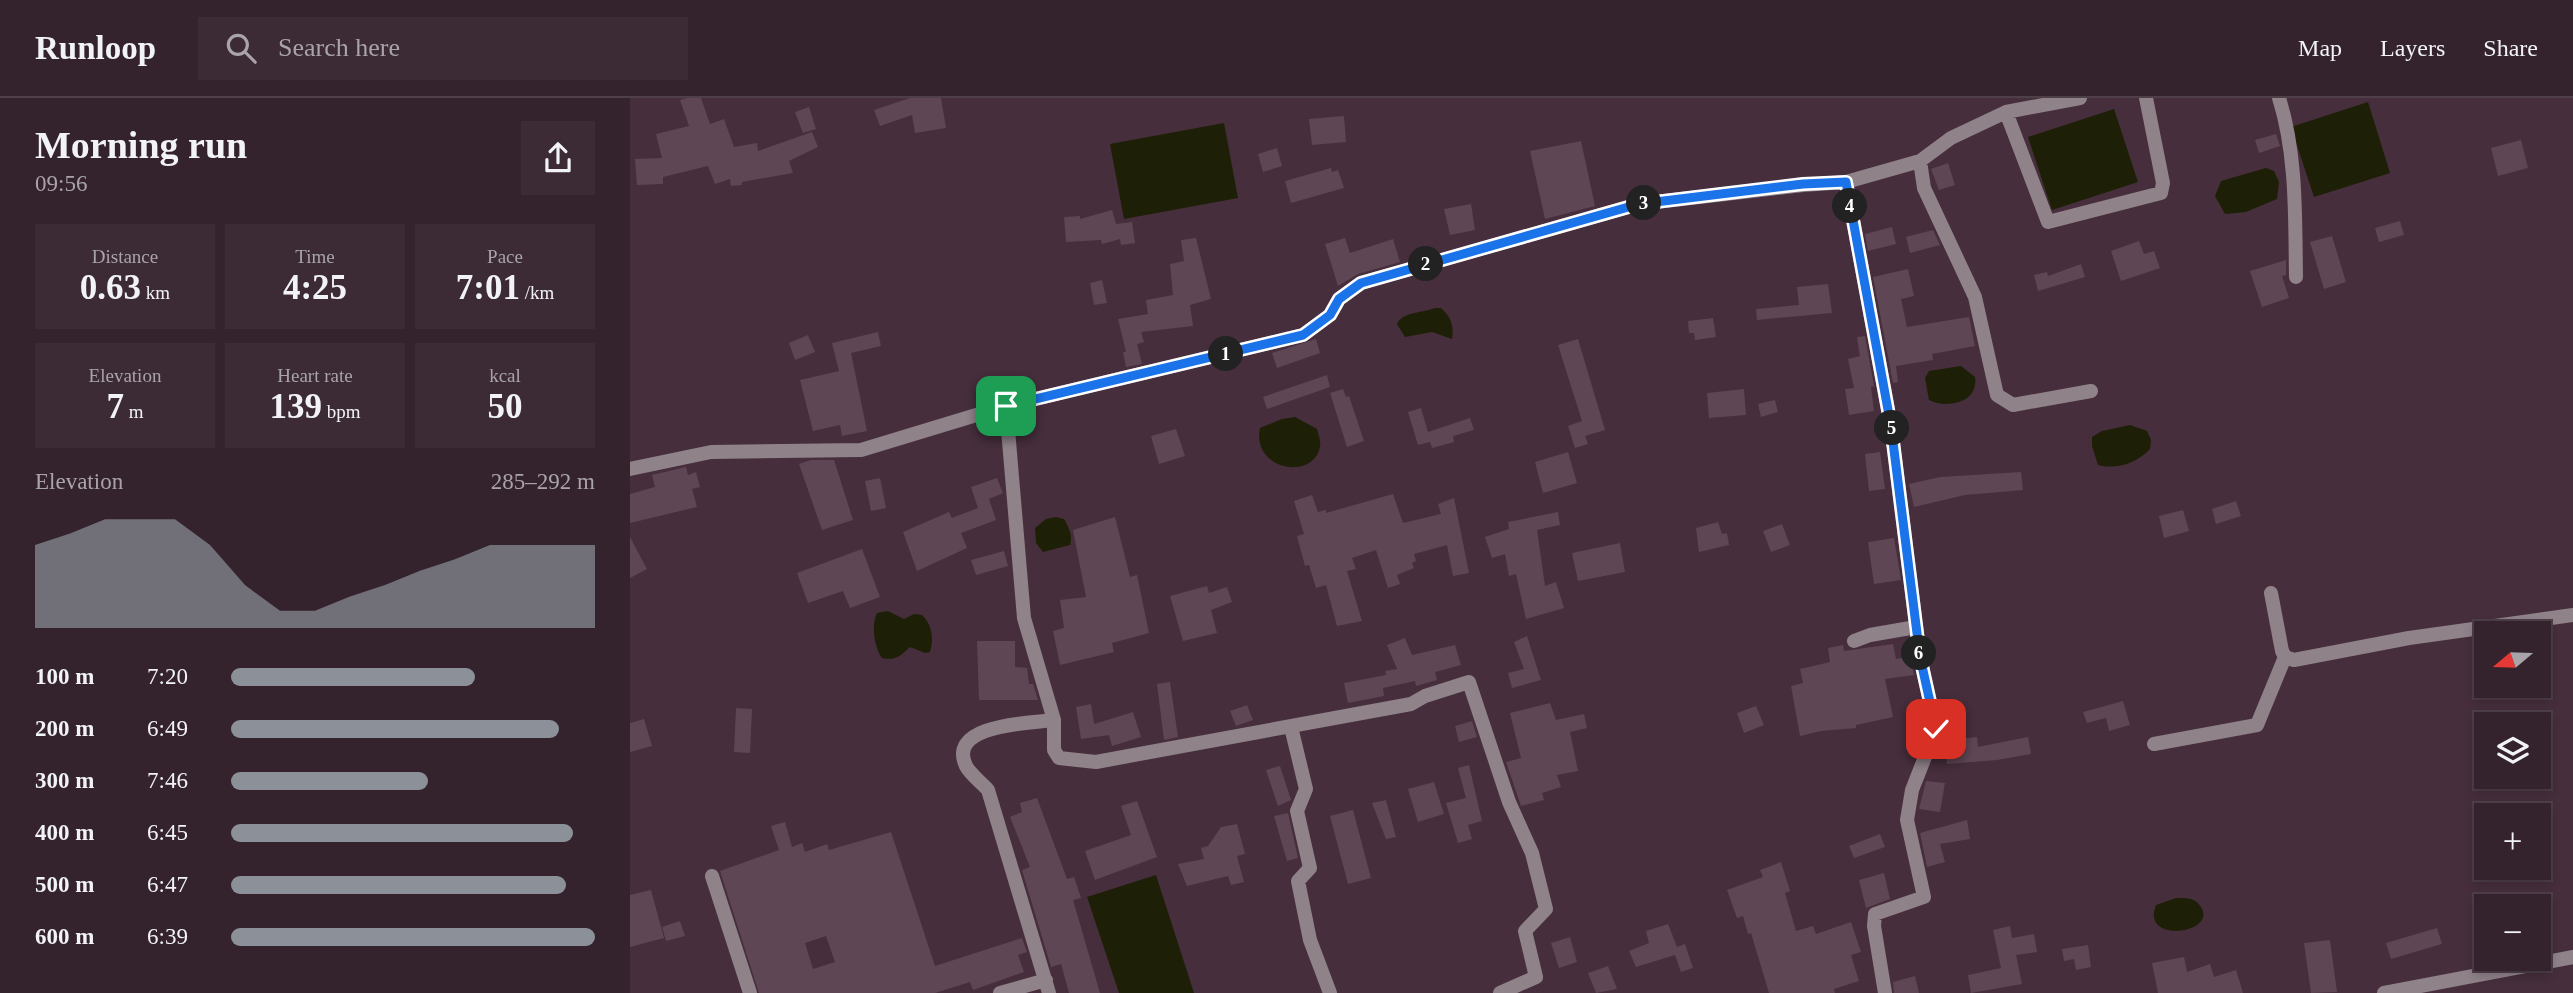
<!DOCTYPE html>
<meta charset="utf-8">
<style>
body{margin:0;font-family:Georgia,serif;background:#3c2a35;color:#f1f3f6;height:100vh;display:flex;flex-direction:column;font-size:26px;white-space:nowrap}
*{box-sizing:border-box;margin:0}
p{font-size:23px;color:#a9a4aa}
.icon{flex:none;width:38px;height:38px;fill:none;stroke:currentColor;stroke-width:2;stroke-linecap:round;stroke-linejoin:round}
.map{position:relative;flex:1;overflow:hidden}
.drawer{display:flex;flex-direction:column;background:#34222d;width:630px}
.drawer>*{flex:none}
.needle{width:46px;rotate:251deg}
.controls{position:absolute;left:1844px;top:523px;display:grid;gap:14px}
.controls a{display:grid;place-items:center;width:77px;height:77px;border-radius:0px;background:#34222d;box-shadow:0 4px 10px #0003,0 0 0 2px #4e3f49;font-size:35px}
.pin{position:absolute;display:grid;place-items:center;width:60px;height:60px;color:#fff;margin:-30px;border-radius:14px;box-shadow:0 4px 10px #0006}
.km{position:absolute;width:35px;height:35px;margin:-18px;border-radius:50%;background:#222;color:#fff;font-size:19px;line-height:35px;text-align:center}
.round{display:grid;place-items:center;flex:none;width:74px;height:74px;border-radius:0px;background:#3c2a35}
.headline{display:flex;align-items:center;justify-content:space-between;height:119px;padding:0 35px}
h1{font-size:38px;font-weight:700;line-height:52px}
.figures{display:grid;grid-template-columns:repeat(3,1fr);gap:10px;height:119px;padding:7px 35px}
.figures div{display:grid;align-content:center;border-radius:0px;background:#3c2a35;text-align:center}
.figures b{font-size:35px;font-weight:700}
.figures small{font-size:19px;font-weight:400}
.figures p{font-size:19px}
.chart{height:196px;padding:14px 35px}
.chart p{display:flex;justify-content:space-between}
.chart svg{width:100%;height:126px;margin-top:7px;fill:#8c9099;opacity:.7}
ul{padding:0 35px;list-style:none;font-size:23px}
li{display:grid;grid-template-columns:112px 84px 1fr;align-items:center;height:52px}
li i{height:18px;border-radius:9px;background:#8c9099}
header{display:flex;align-items:center;gap:42px;box-sizing:border-box;height:98px;padding:0 35px;background:#34222d;border-bottom:2px solid #4e3f49}
header strong{font-size:33px}
nav{display:flex;gap:38px;margin-inline-start:auto;font-size:24px}
.search{width:490px;height:63px;background:#3c2a35;display:flex;align-items:center;gap:18px;box-sizing:border-box;padding:0 24px;border-radius:0px;color:#a9a4aa;font-size:26px}
main{display:flex;flex:1;min-height:0}
.map>svg:first-child{display:block}
</style>
<header>
<strong>Runloop</strong>
<div class="search"><svg class="icon" aria-label="search" viewBox="0 0 24 24"><circle cx="10" cy="10" r="6"/><path d="M15 15l6 6"/></svg>Search here</div>
<nav><a>Map</a><a>Layers</a><a>Share</a></nav>
</header>
<main>
<section class="drawer">
<div class="headline"><div><h1>Morning run</h1><p>09:56</p></div><a class="round"><svg class="icon" aria-label="share" viewBox="0 0 24 24"><path d="M12 15V3M7 8l5-5 5 5M5 13v7h14v-7"/></svg></a></div>
<div class="figures">
<div><p>Distance</p><b>0.63<small> km</small></b></div>
<div><p>Time</p><b>4:25</b></div>
<div><p>Pace</p><b>7:01<small> /km</small></b></div>
</div>
<div class="figures">
<div><p>Elevation</p><b>7<small> m</small></b></div>
<div><p>Heart rate</p><b>139<small> bpm</small></b></div>
<div><p>kcal</p><b>50</b></div>
</div>
<div class="chart"><p><span>Elevation</span>285–292 m</p>
<svg viewBox="0 0 160 44" preserveAspectRatio="none"><path d="M0 44V15L10 11L20 6L30 6L40 6L50 15L60 29L70 38L80 38L90 33L100 29L110 24L120 20L130 15L140 15L150 15L160 15V44z"/></svg>
</div>
<ul>
<li><b>100 m</b>7:20<i style="width:67%"></i></li>
<li><b>200 m</b>6:49<i style="width:90%"></i></li>
<li><b>300 m</b>7:46<i style="width:54%"></i></li>
<li><b>400 m</b>6:45<i style="width:94%"></i></li>
<li><b>500 m</b>6:47<i style="width:92%"></i></li>
<li><b>600 m</b>6:39<i style="width:100%"></i></li>
</ul>
</section>
<div class="map">
<svg width="1943" height="895" viewBox="0 0 1943 895">
<rect width="100%" height="100%" fill="#462e3c"/>
<!-- water -->
<path fill="#1d2006" d="M1738 4 1760 75 1684 99 1661 29Z
M1484 11 1508 84 1422 112 1398 39Z
M594 25 608 100 494 121 480 46Z
M1636 70 1644 73 1649 84 1647 101 1616 114 1595 116 1585 98 1591 83Z
M805 210H811C821 219 824 227 822 241L802 234 775 239 767 226C772 214 792 215 805 210Z
M1331 268 1345 279C1349 305 1317 311 1299 302L1295 280 1299 273Z
M665 319 687 331C688 335 691 343 690 348 685 383 621 373 630 330L652 321Z
M1500 327 1517 333 1521 342 1520 351C1507 365 1486 372 1468 367L1462 348V339L1472 333Z
M426 419 434 421C439 429 443 438 440 447L413 454 406 445 405 430 416 421Z
M258 513 274 521 284 516 292 517C302 526 304 541 300 554L295 555 280 549C270 558 266 563 252 560 244 549 241 527 247 515Z
M526 777 564 895H489L457 799Z
M1546 800C1556 800 1565 799 1571 809 1588 836 1510 846 1526 807Z"/>
<!-- building -->
<path fill="#5f4654" fill-rule="evenodd" d="M57 0H71L80 26 94 21 104 49 127 45 128 53 182 34 188 49 159 63 163 75 112 84V87L101 88 100 81 85 86 78 68 33 79V86L7 87 5 61 32 60 26 36 59 28 50 2Z
M280 0H311L316 30 285 35 282 17 250 28 244 12Z
M179 9 186 31 173 35 165 14Z
M714 18 716 44 682 47 679 21Z
M1646 36 1650 48 1629 55 1625 42Z
M1891 42 1898 70 1868 78 1861 50Z
M951 43 965 108 915 121 900 53Z
M647 50 652 68 633 74 628 56Z
M1318 65 1325 87 1309 92 1301 71Z
M701 70 702 74 708 72 714 90 661 105 655 83Z
M841 106 845 132 820 137 814 111Z
M482 112 486 126 502 124 505 145 491 147 490 141 472 146 471 142 436 144 434 119 450 118V121Z
M1770 123 1774 137 1749 144 1745 130Z
M1262 129 1266 146 1238 153 1235 136Z
M1303 132 1310 147 1280 155 1276 139Z
M1702 138 1716 184 1694 191 1680 144Z
M566 140 581 201 560 207 563 228 511 234 514 244 507 246 512 266 496 269 493 254H496L488 221 518 216 516 202 543 197 540 166 554 163 551 142Z
M715 140 720 155 763 141 770 164 728 176 708 188 695 146Z
M1509 143 1514 156 1524 153 1530 170 1491 183 1481 153Z
M1656 162V177L1652 178 1659 200 1632 209 1620 173Z
M1451 166 1455 179 1408 193 1404 177 1417 174 1418 178Z
M1278 171 1284 198 1271 201 1277 229 1339 219 1345 248 1302 256 1303 262 1266 268 1268 284 1263 285 1243 179Z
M472 182 477 205 464 207 460 185Z
M1198 186 1202 215 1127 222 1126 211 1169 207 1167 189Z
M1083 220 1086 239 1065 242 1064 235H1059L1058 223Z
M248 234 251 248 221 255 237 333 212 338 210 327 183 333 170 282 209 273 202 245Z
M178 237 185 254 165 262 159 245Z
M1235 238 1244 288 1241 289 1244 313 1219 317 1215 291 1224 290 1218 261 1230 258 1227 239Z
M686 241 690 255 647 270 642 255Z
M948 241 975 332 955 338 958 346 945 350 938 328 952 323 928 247Z
M697 277 700 289 637 311 633 299Z
M713 291 716 299 719 298 734 343 717 349 700 295Z
M1114 291 1116 317 1079 320 1077 295Z
M1145 302 1148 314 1131 319 1128 306Z
M791 310 798 334 840 320 844 332 823 338 824 344 802 350 800 344 788 347 778 314Z
M546 331 555 358 529 366 521 338Z
M938 354 947 385 913 395 905 364Z
M1250 354 1255 391 1239 393 1235 356Z
M181 362H204L223 422 192 432 169 366Z
M56 369 58 377 66 374 70 389 62 391 67 409 0 425V396L25 389 22 377Z
M1391 374 1393 392 1335 397 1284 409 1279 386 1310 379Z
M250 380 256 410 241 413 235 383Z
M367 380 373 395 359 401 366 422 331 435 337 450 287 473 273 434 319 414 322 420 348 410 341 389Z
M763 396 773 425 811 416 808 406 824 400 839 475 823 478 817 447 784 456 786 463 782 465 784 470 767 477 770 486 758 490 746 452 722 460 726 471 717 473 732 523 707 528 696 487 686 490 679 467 675 468 667 438 674 436 664 403 682 397 688 414 696 412V415Z
M1606 403 1611 418 1586 426 1582 411Z
M1553 412 1559 433 1534 440 1529 418Z
M928 414 930 427 907 432 915 488 926 484 934 510 896 521 886 476 879 478 875 456 862 460 855 439 879 431 878 424Z
M485 419 500 479 507 477 519 535 482 545 484 554 430 567 423 533 434 530 430 502 456 499 443 432Z
M1088 424 1092 436 1097 435 1099 447 1069 454 1066 430Z
M1152 426 1160 447 1141 454 1133 433Z
M0 439 17 471 0 480Z
M1264 440 1271 482 1244 486 1238 444Z
M990 445 995 474 948 483 942 455Z
M232 451 250 499 220 510 213 493 178 505 167 475Z
M374 453 378 468 346 477 341 462Z
M577 488 579 495 597 489 602 504 581 512 587 535 553 543 540 498Z
M897 538 911 582 882 590 878 575 894 571 884 544Z
M775 540 782 557 825 547 831 567 805 574 807 582 786 588 785 583 753 590 754 598 718 605 714 585 756 577 755 573 767 571 757 547Z
M347 543H385V569L397 570 399 586H403L408 602H349Z
M1263 546 1266 561 1280 559 1284 577 1255 581 1263 619 1226 627V630L1191 633 1170 638 1161 588 1173 585 1170 571 1200 564 1198 550 1213 547 1214 553Z
M540 584 548 639 534 642 527 586Z
M1493 603 1500 627 1479 633 1476 620 1457 625 1453 614Z
M920 605 926 622 954 616 957 630 940 634 948 673 927 677 931 689 912 695 914 702 891 708 876 664 891 660 880 615Z
M461 606 464 626 503 614 511 639 482 648 479 637 451 641 446 609Z
M617 607 623 622 606 628 600 613Z
M1126 608 1134 627 1114 635 1107 615Z
M106 610 122 611 120 655 104 654Z
M14 621 22 648 0 654V625Z
M842 623 847 639 829 644 825 628Z
M1347 639 1348 649 1398 639 1401 656 1367 662 1317 666 1315 642Z
M839 667 852 723 838 727 842 741 828 745 816 705 836 700 828 670Z
M650 668 661 702 648 708 636 672Z
M1296 683 1315 685 1310 714 1289 711Z
M804 684 814 716 788 724 778 691Z
M407 700 437 781 444 779 451 800 443 802 470 895H439L431 866 421 869 392 772 400 769 380 719 392 714 390 705Z
M756 702 766 739 756 741 742 705Z
M507 703 527 759 465 782 455 753 501 737 491 708Z
M723 712 741 780 718 786 700 718Z
M658 715 668 760 657 763 644 718Z
M1337 722 1340 741 1310 746 1315 764 1297 769 1290 735Z
M155 724 162 749 172 745 175 754 197 746 199 752 261 734 305 868 392 840 397 854 388 857 394 874 343 892 340 884 305 895H129L90 773 149 752 141 728ZM196 838 205 864 183 871 175 845Z
M607 726 615 756 607 758 614 784 601 787 598 778 557 788 548 766 574 761 571 750 578 748 591 729Z
M1250 736 1255 749 1224 760 1219 748Z
M1151 764 1160 793 1155 795 1166 833 1183 828 1186 836 1221 824 1231 854 1221 857 1229 883 1204 891 1205 895H1139L1121 835 1118 836 1113 818 1107 820 1097 792 1133 779 1130 772Z
M1254 775 1260 801 1236 810 1229 782Z
M21 792 34 840 0 849V797Z
M50 823 55 838 36 843 32 829Z
M1038 826 1047 849 1055 846 1063 870 1051 874 1045 857 1006 869 999 853 1019 845 1016 833Z
M1380 828 1382 840 1404 836 1407 854 1386 857 1392 886 1341 895 1338 877 1371 870 1363 832Z
M1807 830 1812 846 1761 861 1756 845Z
M940 839 947 864 929 870 921 845Z
M1700 842 1707 894 1681 895 1674 845Z
M1458 847 1461 869 1446 872 1444 861 1434 863 1432 851Z
M1554 859 1557 874 1580 866 1584 879 1606 872 1613 895H1528L1522 865Z
M978 868 987 891 966 895 958 875Z
M1285 878 1289 895H1264L1263 884Z"/>
<g fill="none" stroke-linecap="round" stroke-linejoin="round">
<!-- minor -->
<path stroke="#8f8289" stroke-width="14" d="M1649 0C1667 57 1665 120 1666 179
M1376 14 1418 124 1531 95 1533 85 1516 0
M1290 63 1294 90 1345 199 1367 297 1383 307 1461 293
M1216 84 1261 328 1290 559 1306 631 1282 692 1277 722 1294 799 1245 816 1244 828 1255 895
M376 308 394 520 424 622V652L429 660 466 664 781 606 795 598 839 584 879 704 902 755 916 811 895 833 906 879 870 895
M0 371 81 354 231 352 376 308 673 237 700 217 709 201 731 185 1009 106 1173 87 1216 84 1290 63 1321 40 1376 14 1450 0
M1641 495 1652 553 1655 559 1664 562 1779 540 1943 517
M1224 543 1240 537 1286 529
M661 629 676 691 667 713 680 770 668 783 680 842 700 895
M1524 646 1627 627 1655 559
M82 778 120 895
M370 895 416 882
M419 895 358 692C352 685 340 676 336 668 316 626 401 625 424 622
M1754 895 1943 859"/>
</g>
<g fill="none" stroke-linecap="round" stroke-linejoin="round">
<!-- route casing -->
<g stroke="#fff" stroke-width="14">
<path id="route" d="M376 308 673 237 700 217 709 201 731 185 1009 106 1173 86 1216 84 1261 328 1290 559 1306 631"/>
</g>
<!-- route -->
<use href="#route" stroke="#1a73e8" stroke-width="9"/>
</g>
</svg>
<div class="controls">
<a><svg class="needle" viewBox="-14 -14 28 28"><path d="M0-13l5 13h-10z" fill="#e53935"/><path d="M0 13l5-13h-10z" fill="#a9a4aa"/></svg></a>
<a><svg class="icon" aria-label="layers" viewBox="0 0 24 24"><path d="M12 4l9 5-9 5-9-5zM3 14l9 5 9-5"/></svg></a>
<a>+</a>
<a>−</a>
</div>
<div class="pin" style="left:376px;top:308px;background:#1e9e55"><svg class="icon" aria-label="arrive" viewBox="0 0 24 24"><path d="M6 21V4h12l-3 4 3 4H6"/></svg></div>
<div class="pin" style="left:1306px;top:631px;background:#d93025"><svg class="icon" aria-label="check" viewBox="0 0 24 24"><path d="M5 12l5 5 9-10"/></svg></div>
<b class="km" style="left:596px;top:256px">1</b>
<b class="km" style="left:796px;top:166px">2</b>
<b class="km" style="left:1014px;top:105px">3</b>
<b class="km" style="left:1220px;top:108px">4</b>
<b class="km" style="left:1262px;top:330px">5</b>
<b class="km" style="left:1289px;top:555px">6</b>
</div>
</main>
